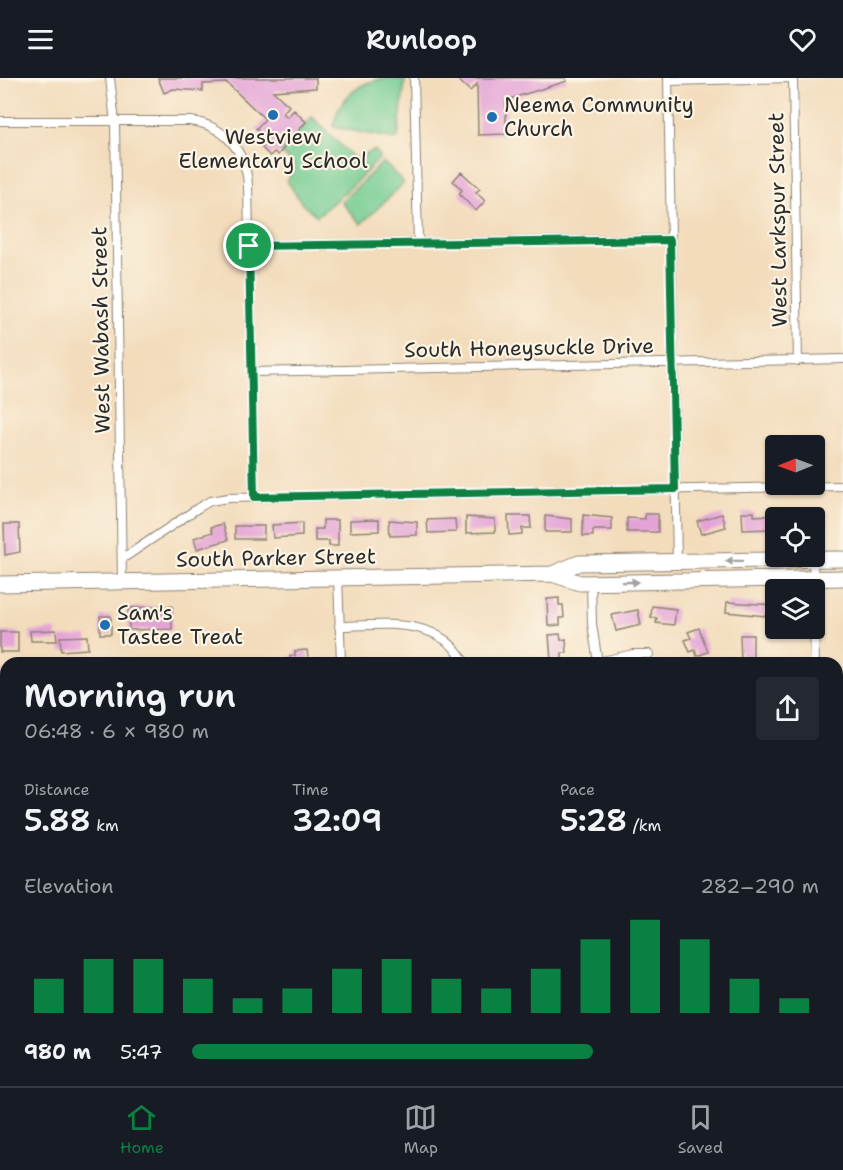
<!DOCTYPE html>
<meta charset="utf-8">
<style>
body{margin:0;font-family:"Shantell Sans",sans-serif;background:#242831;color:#f1f3f6;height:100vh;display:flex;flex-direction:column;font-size:22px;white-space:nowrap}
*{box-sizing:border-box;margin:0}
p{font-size:20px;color:#9ea1a6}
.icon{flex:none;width:33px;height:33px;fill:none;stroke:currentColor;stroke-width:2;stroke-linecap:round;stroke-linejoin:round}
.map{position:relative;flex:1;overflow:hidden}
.side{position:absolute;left:0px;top:579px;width:843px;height:429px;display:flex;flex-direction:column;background:#171b24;border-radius:18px 18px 0 0;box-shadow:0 2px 4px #0004}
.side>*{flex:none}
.needle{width:39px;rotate:269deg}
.tools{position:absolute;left:765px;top:357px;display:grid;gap:12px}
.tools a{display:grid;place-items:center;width:60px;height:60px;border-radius:6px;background:#171b24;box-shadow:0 2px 4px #0004;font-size:30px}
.pin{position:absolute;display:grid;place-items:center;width:51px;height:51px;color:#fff;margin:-26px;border:3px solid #fff;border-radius:50%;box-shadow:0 2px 6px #0007}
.round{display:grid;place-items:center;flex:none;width:63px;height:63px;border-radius:6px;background:#242831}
.overview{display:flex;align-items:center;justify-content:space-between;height:102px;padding:0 24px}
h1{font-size:33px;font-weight:600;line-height:45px}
.figures{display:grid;grid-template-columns:repeat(3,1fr);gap:9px;height:102px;padding:6px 24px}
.figures div{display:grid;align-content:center}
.figures b{font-size:30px;font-weight:600}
.figures small{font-size:16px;font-weight:400}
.figures p{font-size:16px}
.chart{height:168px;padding:12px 24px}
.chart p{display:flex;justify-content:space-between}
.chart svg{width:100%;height:108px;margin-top:6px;stroke:#0b8043;stroke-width:6}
ul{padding:0 24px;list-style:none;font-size:20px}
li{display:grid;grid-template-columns:96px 72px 1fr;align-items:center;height:45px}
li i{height:15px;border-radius:8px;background:#0b8043}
header{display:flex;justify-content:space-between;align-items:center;height:78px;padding:0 24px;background:#171b24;font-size:27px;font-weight:600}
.dock{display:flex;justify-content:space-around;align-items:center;height:84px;border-top:2px solid #363941;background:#171b24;font-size:16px;color:#9ea1a6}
.dock a{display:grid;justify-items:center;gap:3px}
.dock .active{color:#0b8043}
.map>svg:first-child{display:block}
</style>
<header><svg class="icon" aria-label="menu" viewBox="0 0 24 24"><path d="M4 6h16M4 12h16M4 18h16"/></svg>Runloop<svg class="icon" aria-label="heart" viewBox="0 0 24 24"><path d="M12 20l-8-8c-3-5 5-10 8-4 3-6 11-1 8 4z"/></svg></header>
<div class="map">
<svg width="843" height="1008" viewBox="0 0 843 1008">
<rect width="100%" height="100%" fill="#fcf5e5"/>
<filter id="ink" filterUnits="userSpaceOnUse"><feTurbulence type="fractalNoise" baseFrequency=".0167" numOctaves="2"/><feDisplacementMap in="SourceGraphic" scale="12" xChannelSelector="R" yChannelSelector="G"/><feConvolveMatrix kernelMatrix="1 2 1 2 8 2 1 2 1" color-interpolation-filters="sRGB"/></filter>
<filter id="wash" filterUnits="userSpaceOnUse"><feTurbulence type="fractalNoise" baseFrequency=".008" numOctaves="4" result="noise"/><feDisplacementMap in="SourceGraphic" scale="24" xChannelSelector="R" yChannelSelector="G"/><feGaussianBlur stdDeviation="1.35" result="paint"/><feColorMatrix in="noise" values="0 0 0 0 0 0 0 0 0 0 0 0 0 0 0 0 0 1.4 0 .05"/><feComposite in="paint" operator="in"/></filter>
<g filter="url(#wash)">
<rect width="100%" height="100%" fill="#f3dcbc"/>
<!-- green -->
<path fill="#73cc92" stroke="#4f7c5e" stroke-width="1.5" d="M390 0 405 2 398 59 395 61 333 49C338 20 360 2 390 0Z
M312 39 355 81 375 72 380 80 352 108 317 138 303 127 287 103 295 88 281 74Z
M383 84 404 105 361 146 341 124Z"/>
<g id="blocks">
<!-- building -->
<path fill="#e4a3d7" d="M158 0H316V10L273 13 289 28 283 35 287 39 294 32 306 44 278 77 274 74 270 78 262 70 266 66 259 61 263 58 256 51 265 41 227 5 203 6V13L173 11 164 15Z
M456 0H566L567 3 506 22V56L478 57 477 6 470 13Z
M461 94 480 111 476 114 485 123 476 133 459 116 462 112 453 103Z
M742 434H754V438L771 437V451L743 452Z
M645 436H658V454H627V440L645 441Z
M722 436 726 449 701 456 697 443Z
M583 437 612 440V452H593V458H583Z
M508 438H530L531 450H522V456L509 457Z
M545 438 572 441V454H545Z
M466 439 495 441V454L466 455Z
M379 441V453L350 454V442Z
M455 441 456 454 428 455 427 442Z
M323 442H338V468H329V463H315V451H323Z
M389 442 417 444V457L390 458Z
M302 445V458L273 460 272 447Z
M4 446H19L20 474 5 477Z
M223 446 228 462 197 471 194 460 213 454 211 449Z
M235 448H264V461H235Z
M559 520V527H563L564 540H560V547L548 548 547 521Z
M727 524 776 527V539L726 534Z
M172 528V551L129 552 128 530Z
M652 528 676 531 674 547 656 545 657 540 651 539Z
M638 532 641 547 616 553 612 537Z
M100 538H111V556H100Z
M699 550 708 574 697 578 695 572 690 574 685 562 691 560 688 554Z
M56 552 57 563H31L30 553Z
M0 554H18V574H0Z
M560 556 561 562 566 561 567 575H562V582L551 583 549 557Z
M740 557H753V585H741Z
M87 558 88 571 61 573 60 559Z
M307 572 309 585H290V578H295V573Z
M0 594H6V611H0Z
M837 651H843V730H837Z
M791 1002H816L818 1008H788L787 1003Z"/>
</g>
</g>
<g filter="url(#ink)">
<use href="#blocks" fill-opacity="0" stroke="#8f8474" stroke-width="1.5"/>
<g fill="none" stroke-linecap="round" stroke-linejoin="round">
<!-- minor casing -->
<g stroke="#8f8474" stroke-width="10">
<path id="minor" d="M110 0 115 45 122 505
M414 0 418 164
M668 0 677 484
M793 0 798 283
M668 3 791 0
M0 43H190C225 47 246 74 248 107L254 419
M249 168 670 161
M252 294 843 281
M122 481 198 430 210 423 228 420 843 408
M813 482 814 512
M338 499 341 585
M591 505 592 546 598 585
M339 548C384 547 440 538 465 585
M814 550 815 585
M598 584 633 576H649
M0 734H6
M837 978 843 1000
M59 1002V1008
M193 1002V1008
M562 1002 571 1008
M709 1002 711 1008
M432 1008V1002
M499 1008 511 1002"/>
</g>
<!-- trunk casing -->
<g stroke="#8f8474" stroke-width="17">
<path id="trunk" d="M552 496 579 485 843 481
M0 506 552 496 580 505 843 500"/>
</g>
<!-- minor -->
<use href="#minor" stroke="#fff" stroke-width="8"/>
<!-- trunk -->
<use href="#trunk" stroke="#fff" stroke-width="15"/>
</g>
<!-- one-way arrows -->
<defs><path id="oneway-solid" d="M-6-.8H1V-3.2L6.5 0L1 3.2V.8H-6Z" transform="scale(1.5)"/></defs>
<g fill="#a0a0a0">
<use href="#oneway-solid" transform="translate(734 483) rotate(179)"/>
<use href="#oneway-solid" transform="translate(630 504) rotate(-1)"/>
</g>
</g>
<g fill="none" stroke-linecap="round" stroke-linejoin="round" filter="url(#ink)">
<!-- route casing -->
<g stroke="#fff" stroke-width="12">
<path id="route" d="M670 162 675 411 254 419 249 168Z"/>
</g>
<!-- route -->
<use href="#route" stroke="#0b8043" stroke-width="8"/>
</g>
<!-- markers -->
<g fill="#1f6fb2" stroke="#fcf5e5" stroke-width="2">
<circle cx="273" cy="37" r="6"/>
<circle cx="492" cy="39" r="6"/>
<circle cx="105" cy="547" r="6"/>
</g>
<g text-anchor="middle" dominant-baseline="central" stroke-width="4.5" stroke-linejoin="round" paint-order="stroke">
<!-- poi labels -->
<g font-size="21" fill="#2b2b2b" stroke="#fcf5e5" text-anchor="start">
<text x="504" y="27">Neema Community<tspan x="504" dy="24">Church</tspan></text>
<text x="273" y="59" text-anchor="middle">Westview<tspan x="273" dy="24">Elementary School</tspan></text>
<text x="117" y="535">Sam's<tspan x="117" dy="24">Tastee Treat</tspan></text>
</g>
<!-- street labels -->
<g font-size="21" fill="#2b2b2b" stroke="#fcf5e5">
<text transform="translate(778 142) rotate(-91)">West Larkspur Street</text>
<text transform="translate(101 252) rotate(-91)">West Wabash Street</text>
<text transform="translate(529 270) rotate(-1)">South Honeysuckle Drive</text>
<text transform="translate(276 480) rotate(-1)">South Parker Street</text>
</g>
</g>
</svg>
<div class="tools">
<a><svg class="needle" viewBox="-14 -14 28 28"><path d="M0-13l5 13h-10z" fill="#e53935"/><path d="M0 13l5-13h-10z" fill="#9ea1a6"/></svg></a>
<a><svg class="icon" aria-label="locate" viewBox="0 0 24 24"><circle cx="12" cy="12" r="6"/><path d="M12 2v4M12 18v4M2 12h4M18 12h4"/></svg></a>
<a><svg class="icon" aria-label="layers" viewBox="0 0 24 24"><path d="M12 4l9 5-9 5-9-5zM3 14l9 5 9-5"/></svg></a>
</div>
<div class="pin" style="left:249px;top:168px;background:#1e9e55"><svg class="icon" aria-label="arrive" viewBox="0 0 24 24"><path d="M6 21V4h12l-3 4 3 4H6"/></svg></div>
<section class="side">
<div class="overview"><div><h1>Morning run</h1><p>06:48 · 6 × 980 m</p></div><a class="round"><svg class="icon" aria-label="share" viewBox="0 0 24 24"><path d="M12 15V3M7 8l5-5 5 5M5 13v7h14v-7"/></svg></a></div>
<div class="figures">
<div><p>Distance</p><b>5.88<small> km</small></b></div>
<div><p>Time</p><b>32:09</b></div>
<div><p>Pace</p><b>5:28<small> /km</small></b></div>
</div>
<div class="chart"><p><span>Elevation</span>282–290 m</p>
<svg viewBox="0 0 160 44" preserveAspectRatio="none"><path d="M5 44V30M15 44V22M25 44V22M35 44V30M45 44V38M55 44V34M65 44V26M75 44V22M85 44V30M95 44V34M105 44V26M115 44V14M125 44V6M135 44V14M145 44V30M155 44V38"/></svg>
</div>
<ul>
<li><b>980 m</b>5:47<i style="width:64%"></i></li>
</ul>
</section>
</div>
<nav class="dock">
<a class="active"><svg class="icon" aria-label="home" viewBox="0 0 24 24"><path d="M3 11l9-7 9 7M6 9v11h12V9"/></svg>Home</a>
<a><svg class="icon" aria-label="map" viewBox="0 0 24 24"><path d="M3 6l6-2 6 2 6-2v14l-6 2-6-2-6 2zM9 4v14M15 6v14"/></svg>Map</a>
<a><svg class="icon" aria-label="saved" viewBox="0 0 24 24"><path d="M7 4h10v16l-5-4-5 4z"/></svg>Saved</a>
</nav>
